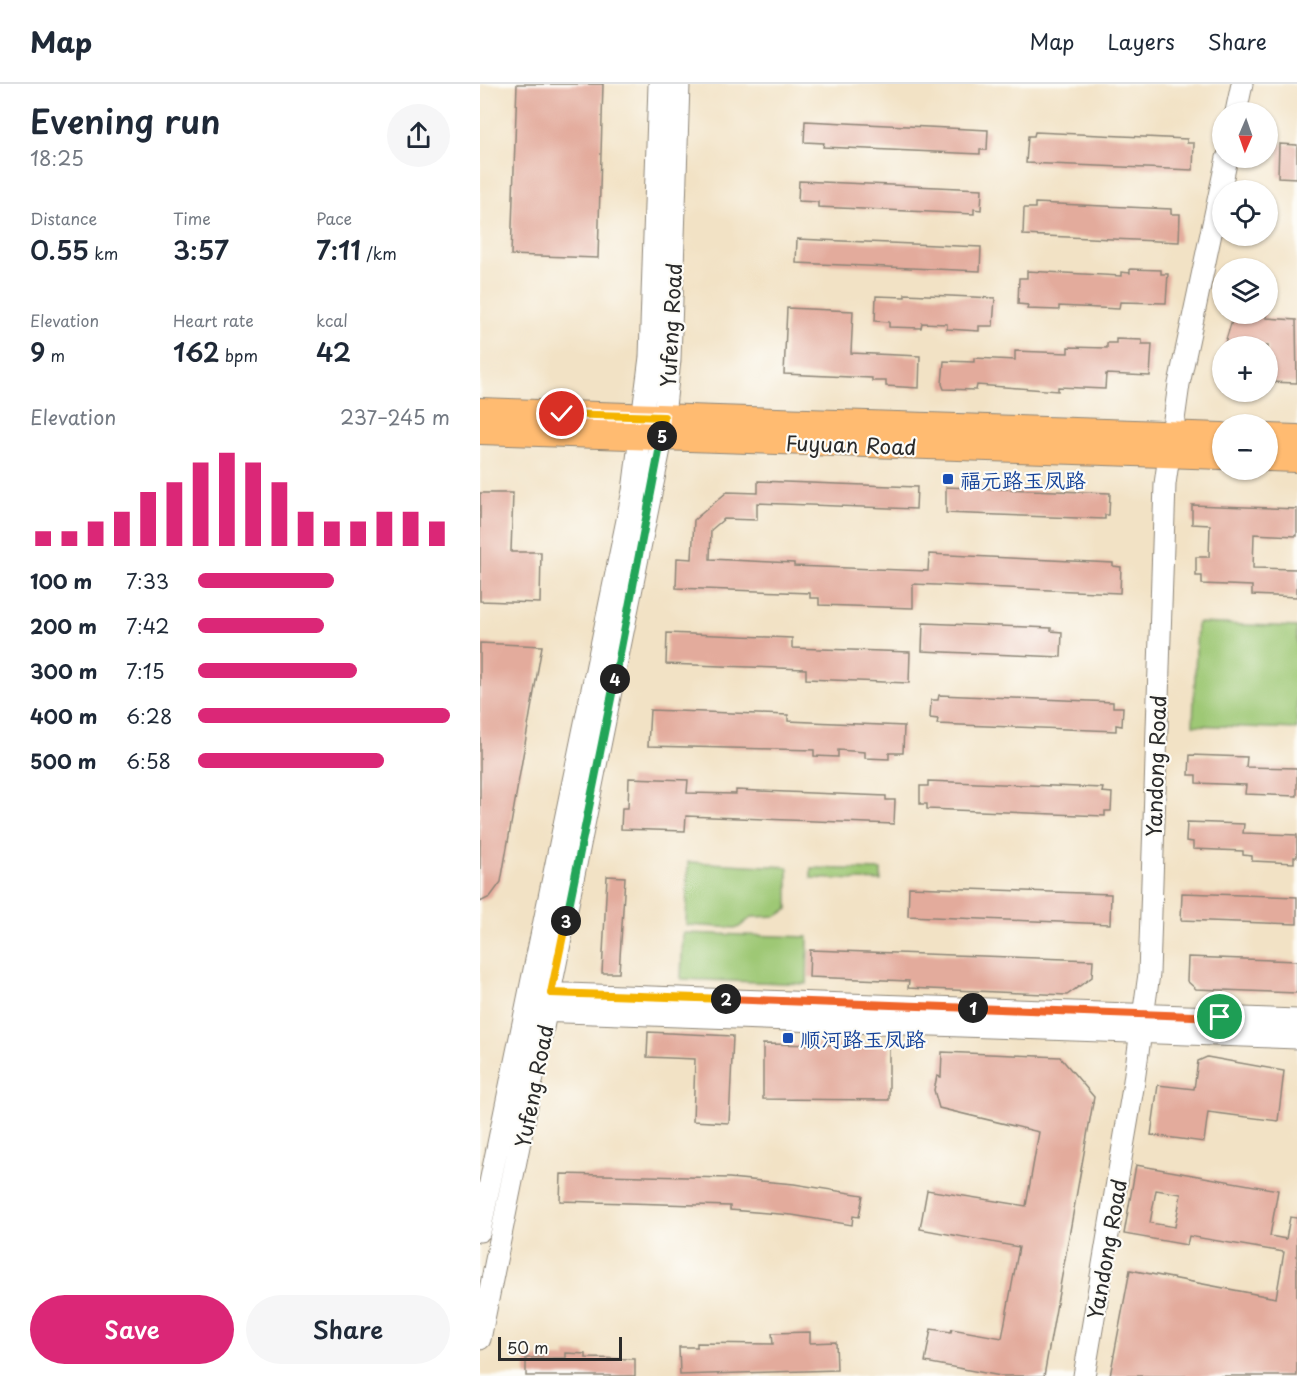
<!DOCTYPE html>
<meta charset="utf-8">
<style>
body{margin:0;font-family:"Playpen Sans","LXGW WenKai TC",sans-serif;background:#f6f6f7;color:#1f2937;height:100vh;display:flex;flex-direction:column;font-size:22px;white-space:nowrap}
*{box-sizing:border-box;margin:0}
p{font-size:20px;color:#747a83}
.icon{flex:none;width:33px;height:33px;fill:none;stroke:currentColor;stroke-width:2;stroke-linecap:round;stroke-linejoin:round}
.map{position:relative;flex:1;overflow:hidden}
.panel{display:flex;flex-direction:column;background:#fff;width:480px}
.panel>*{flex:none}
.needle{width:39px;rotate:182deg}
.fabs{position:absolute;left:732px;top:18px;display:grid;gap:12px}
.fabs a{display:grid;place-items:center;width:66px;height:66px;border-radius:50%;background:#fff;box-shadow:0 2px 4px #0004;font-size:30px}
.scale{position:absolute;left:18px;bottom:15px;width:124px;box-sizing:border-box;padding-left:6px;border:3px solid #2b2b2b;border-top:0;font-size:16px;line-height:21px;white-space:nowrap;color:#2b2b2b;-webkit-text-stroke:4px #fdfcf7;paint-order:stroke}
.pin{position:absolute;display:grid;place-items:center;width:51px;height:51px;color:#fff;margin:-26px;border:3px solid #fff;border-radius:50%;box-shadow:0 2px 6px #0007}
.km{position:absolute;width:30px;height:30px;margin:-15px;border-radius:50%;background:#222;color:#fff;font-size:16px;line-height:30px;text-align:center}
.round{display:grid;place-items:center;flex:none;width:63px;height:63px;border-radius:32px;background:#f6f6f7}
.head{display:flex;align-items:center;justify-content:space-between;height:102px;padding:0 30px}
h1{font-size:33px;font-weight:600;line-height:45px}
.stats{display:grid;grid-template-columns:repeat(3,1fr);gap:9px;height:102px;padding:6px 30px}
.stats div{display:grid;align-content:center}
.stats b{font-size:26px;font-weight:600}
.stats small{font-size:16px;font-weight:400}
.stats p{font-size:16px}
.chart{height:168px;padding:12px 30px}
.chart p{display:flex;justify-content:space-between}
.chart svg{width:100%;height:108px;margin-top:6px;stroke:#db2777;stroke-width:6}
.action{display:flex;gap:12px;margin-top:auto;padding:12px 30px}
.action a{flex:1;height:69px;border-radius:36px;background:#db2777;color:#fff;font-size:24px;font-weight:600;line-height:69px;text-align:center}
.action a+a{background:#f6f6f7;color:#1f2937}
ul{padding:0 30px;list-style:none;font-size:20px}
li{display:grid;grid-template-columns:96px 72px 1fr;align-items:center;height:45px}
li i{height:15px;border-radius:8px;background:#db2777}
header{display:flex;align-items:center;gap:36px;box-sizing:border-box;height:84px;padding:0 30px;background:#fff;border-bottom:2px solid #e0e1e3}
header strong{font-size:28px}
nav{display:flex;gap:33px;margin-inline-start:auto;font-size:21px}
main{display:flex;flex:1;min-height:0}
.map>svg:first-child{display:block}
</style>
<header>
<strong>Map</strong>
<nav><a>Map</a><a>Layers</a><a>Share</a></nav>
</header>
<main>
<section class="panel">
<div class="head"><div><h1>Evening run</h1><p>18:25</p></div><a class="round"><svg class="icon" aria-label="share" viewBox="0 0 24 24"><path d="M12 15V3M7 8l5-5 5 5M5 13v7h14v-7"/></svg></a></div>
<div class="stats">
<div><p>Distance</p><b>0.55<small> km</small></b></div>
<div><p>Time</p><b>3:57</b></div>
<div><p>Pace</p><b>7:11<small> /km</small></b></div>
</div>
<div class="stats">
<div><p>Elevation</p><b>9<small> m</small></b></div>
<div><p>Heart rate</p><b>162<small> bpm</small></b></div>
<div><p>kcal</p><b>42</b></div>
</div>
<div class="chart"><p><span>Elevation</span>237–245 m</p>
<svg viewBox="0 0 160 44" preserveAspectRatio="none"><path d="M5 44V38M15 44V38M25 44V34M35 44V30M45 44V22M55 44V18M65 44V10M75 44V6M85 44V10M95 44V18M105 44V30M115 44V34M125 44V34M135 44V30M145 44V30M155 44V34"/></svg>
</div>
<ul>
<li><b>100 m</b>7:33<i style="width:54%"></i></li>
<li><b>200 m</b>7:42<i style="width:50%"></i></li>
<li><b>300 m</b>7:15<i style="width:63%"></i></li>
<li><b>400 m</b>6:28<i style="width:100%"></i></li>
<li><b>500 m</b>6:58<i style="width:74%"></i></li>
</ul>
<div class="action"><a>Save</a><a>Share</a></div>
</section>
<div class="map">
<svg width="817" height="1292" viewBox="0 0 817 1292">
<rect width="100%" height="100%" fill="#fdfcf7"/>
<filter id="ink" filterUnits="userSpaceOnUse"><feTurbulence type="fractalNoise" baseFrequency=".0167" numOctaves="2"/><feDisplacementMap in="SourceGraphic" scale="12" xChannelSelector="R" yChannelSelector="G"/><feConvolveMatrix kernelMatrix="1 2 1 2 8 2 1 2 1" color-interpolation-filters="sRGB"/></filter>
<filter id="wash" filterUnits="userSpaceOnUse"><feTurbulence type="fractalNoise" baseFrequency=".008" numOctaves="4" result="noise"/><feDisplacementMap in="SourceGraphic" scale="24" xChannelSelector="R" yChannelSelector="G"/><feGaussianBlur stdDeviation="1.35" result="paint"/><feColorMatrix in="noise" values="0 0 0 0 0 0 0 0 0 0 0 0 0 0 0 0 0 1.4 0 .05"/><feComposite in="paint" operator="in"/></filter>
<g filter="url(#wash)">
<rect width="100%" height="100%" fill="#f2e2c5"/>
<!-- green -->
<path fill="#9ec874" stroke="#647a50" stroke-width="1.5" d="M717 539 817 543V645L713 641Z
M208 778 308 783V825L297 832 272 833 258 844 206 841Z
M331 784 401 786V797L331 794Z
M203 849 328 853 327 900 201 895Z"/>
<g id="blocks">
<!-- building -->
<path fill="#e3ab9c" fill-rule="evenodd" d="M37 0H123L118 174 31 171Z
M325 37 508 46 507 66H500V70L343 63 344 59 324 58Z
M555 48 707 55V59H714L713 86 546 79 548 52H554Z
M799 60 817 61V94L798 93Z
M319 97 502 105 501 126 494 125V130L338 123V118L318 117Z
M555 119 691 125V130H700L699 158 543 151 544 124H555Z
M317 155 501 163 500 187 316 179Z
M650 185 681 186V190H688L686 219 640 218 639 225 579 222V226L547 225 548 221 538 220 539 194H547V187L641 192V188L650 189Z
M425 210 515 214 513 242H499V247L467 245V240L442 239 441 244 409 243V238L395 237 396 212 425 213Z
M307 224 373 227 371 269 440 272 439 304 406 302V297H392V294L304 290Z
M754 230H786V234L816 236 817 299 788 298V262H744Z
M636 255 662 256V260H672L670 292 626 290 625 305 578 303V307L497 301 496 306 464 305 462 300 464 277 494 278V274L535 276V267L588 269V263L627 264V259H636Z
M278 397 437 403 436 425 277 419V436L244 435 231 446 230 475 314 479V482L448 487 449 470 633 479V482L641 483 640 509 433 500V524L339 521V514H330V509L196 504 197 474 212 475 214 436 247 408 278 409Z
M466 403 630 409 629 431H625V435L466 429Z
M0 409H33L31 468H61L60 519 0 517Z
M712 421 817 425V452L774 450 773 484 817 485V513L772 511V502L722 500V492H716V473H729L730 441 712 440Z
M443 539 571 544V547L582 548 581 573 442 567Z
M187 549 312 554V564L430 568 429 599 326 595V585L186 580Z
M0 559 62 562 21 798 10 813 0 818Z
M459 611 633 618V623H643L642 642 636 641V647L457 640 458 635 450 634 451 616H458Z
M170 626 308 631V637L424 642 423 669H409V675L385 674V668L358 666V673L334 672V666L168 662Z
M710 671 767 673 766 683 817 684V712L765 710 766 701 716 699V691H709Z
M149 694 208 696 207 709 256 710V706L406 712V716H415L414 740 206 732 205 747 141 745 142 724H148Z
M448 697 623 704 622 708 632 709 631 727H625V732L447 725V720H440V702H448Z
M707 738 764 740 763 749 817 751V773H814V779L772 777V772L763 771V767L713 765V758L706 757Z
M127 792 145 793 139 889H122Z
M429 803 631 810 630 840 428 832Z
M702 809 817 813V840L701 836Z
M330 866 613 876 612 893 587 911 428 904 429 897 329 893Z
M708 873 817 877V909L716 905 707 897Z
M168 948 253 952 249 1039 213 1037 215 975 167 973Z
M283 960 409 962V1016L283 1015Z
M462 968 580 973 614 1013 564 1292H521L445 1278 451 1245 471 1248 472 1245 522 1254 539 1163 440 1145 447 1106 546 1122 559 1048 459 1024 454 1006 457 992 461 993Z
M727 973 804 987 798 1037 728 1028 724 1058 671 1051 678 1001 714 1005 718 977Z
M656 1081 798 1106 790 1152 806 1155 810 1133 817 1134V1292H630L650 1186 796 1214 804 1168 709 1152 707 1161 644 1150ZM676 1106 701 1110 695 1143 670 1139Z
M81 1090 249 1094 314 1100 383 1111 379 1133 373 1132 372 1141 312 1131 250 1126V1122L80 1117Z
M330 1248V1259L356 1258 357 1286 200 1291 199 1263H217V1259L293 1260 292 1249Z
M86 1269 106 1270V1274L155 1275V1292H46V1274H86Z"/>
</g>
</g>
<g filter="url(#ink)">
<use href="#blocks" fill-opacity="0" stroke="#8e8678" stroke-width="1.5"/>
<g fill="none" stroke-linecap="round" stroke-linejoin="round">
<!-- minor casing -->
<g stroke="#8e8678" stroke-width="23">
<path id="minor" d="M756 28 762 0
M59 909 817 936
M56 927 817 954
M0 1147 153 407 170 273 179 0
M0 1255 181 360 190 276 199 0
M604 1292 653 1004 669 890 685 400 699 300 747 74"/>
</g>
<!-- major casing -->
<g stroke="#8e8678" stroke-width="28">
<path id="major" d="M0 327 742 352
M0 347 742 372
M788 353 817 354
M788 374 817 375"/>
</g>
<!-- minor -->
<use href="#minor" stroke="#fff" stroke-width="21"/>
<!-- major -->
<use href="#major" stroke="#ffbb71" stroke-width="26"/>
</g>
</g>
<g fill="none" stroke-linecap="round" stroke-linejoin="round" filter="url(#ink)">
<!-- split-1 casing -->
<g stroke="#fff" stroke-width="12">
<path id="split-1" d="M493 924 740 933"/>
</g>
<!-- split-2 casing -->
<g stroke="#fff" stroke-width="12">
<path id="split-2" d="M246 915 493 924"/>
</g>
<!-- split-3 casing -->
<g stroke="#fff" stroke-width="12">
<path id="split-3" d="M86 837 71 909 246 915"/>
</g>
<!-- split-4 casing -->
<g stroke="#fff" stroke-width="12">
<path id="split-4" d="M86 837 135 595"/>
</g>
<!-- split-5 casing -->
<g stroke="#fff" stroke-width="12">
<path id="split-5" d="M135 595 182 352"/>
</g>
<!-- split-6 casing -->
<g stroke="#fff" stroke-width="12">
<path id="split-6" d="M82 330 184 333 182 352"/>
</g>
<!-- split-1 -->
<use href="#split-1" stroke="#f0652b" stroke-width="8"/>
<!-- split-2 -->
<use href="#split-2" stroke="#f0652b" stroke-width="8"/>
<!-- split-3 -->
<use href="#split-3" stroke="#f5b400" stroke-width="8"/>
<!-- split-4 -->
<use href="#split-4" stroke="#22a559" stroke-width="8"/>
<!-- split-5 -->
<use href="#split-5" stroke="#22a559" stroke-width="8"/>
<!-- split-6 -->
<use href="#split-6" stroke="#f5b400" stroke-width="8"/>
</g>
<!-- markers -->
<g fill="#1a4fb4" stroke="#fdfcf7" stroke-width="2">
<rect x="462" y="389" width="12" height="12" rx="3"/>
<rect x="302" y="948" width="12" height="12" rx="3"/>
</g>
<g text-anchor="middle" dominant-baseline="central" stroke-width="4.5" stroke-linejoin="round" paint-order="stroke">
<!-- street labels -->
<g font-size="21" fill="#2b2b2b" stroke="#fdfcf7">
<text transform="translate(190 241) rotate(-87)">Yufeng Road</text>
<text transform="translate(371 360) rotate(2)">Fuyuan Road</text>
<text transform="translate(675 682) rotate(-88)">Yandong Road</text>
<text transform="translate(53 1002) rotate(-79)">Yufeng Road</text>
<text transform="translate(626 1165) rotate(-80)">Yandong Road</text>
</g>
<!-- transit labels -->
<g font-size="21" fill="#164399" stroke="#fdfcf7" text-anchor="start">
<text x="480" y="395">福元路玉凤路</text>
<text x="320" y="954">顺河路玉凤路</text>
</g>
</g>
</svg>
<div class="fabs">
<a><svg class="needle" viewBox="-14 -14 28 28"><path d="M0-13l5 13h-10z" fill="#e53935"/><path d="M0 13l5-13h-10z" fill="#747a83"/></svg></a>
<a><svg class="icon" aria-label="locate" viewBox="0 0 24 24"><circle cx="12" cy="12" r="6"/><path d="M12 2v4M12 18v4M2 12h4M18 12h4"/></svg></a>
<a><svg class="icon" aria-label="layers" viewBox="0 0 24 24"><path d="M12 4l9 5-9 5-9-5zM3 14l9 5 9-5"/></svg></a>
<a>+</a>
<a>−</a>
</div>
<div class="scale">50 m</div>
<div class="pin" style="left:740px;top:933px;background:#1e9e55"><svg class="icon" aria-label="arrive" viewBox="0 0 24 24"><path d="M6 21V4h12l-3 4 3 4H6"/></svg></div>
<div class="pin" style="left:82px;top:330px;background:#d93025"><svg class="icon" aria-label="check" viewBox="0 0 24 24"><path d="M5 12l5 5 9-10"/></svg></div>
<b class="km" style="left:493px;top:924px">1</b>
<b class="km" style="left:246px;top:915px">2</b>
<b class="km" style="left:86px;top:837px">3</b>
<b class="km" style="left:135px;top:595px">4</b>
<b class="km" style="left:182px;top:352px">5</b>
</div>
</main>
